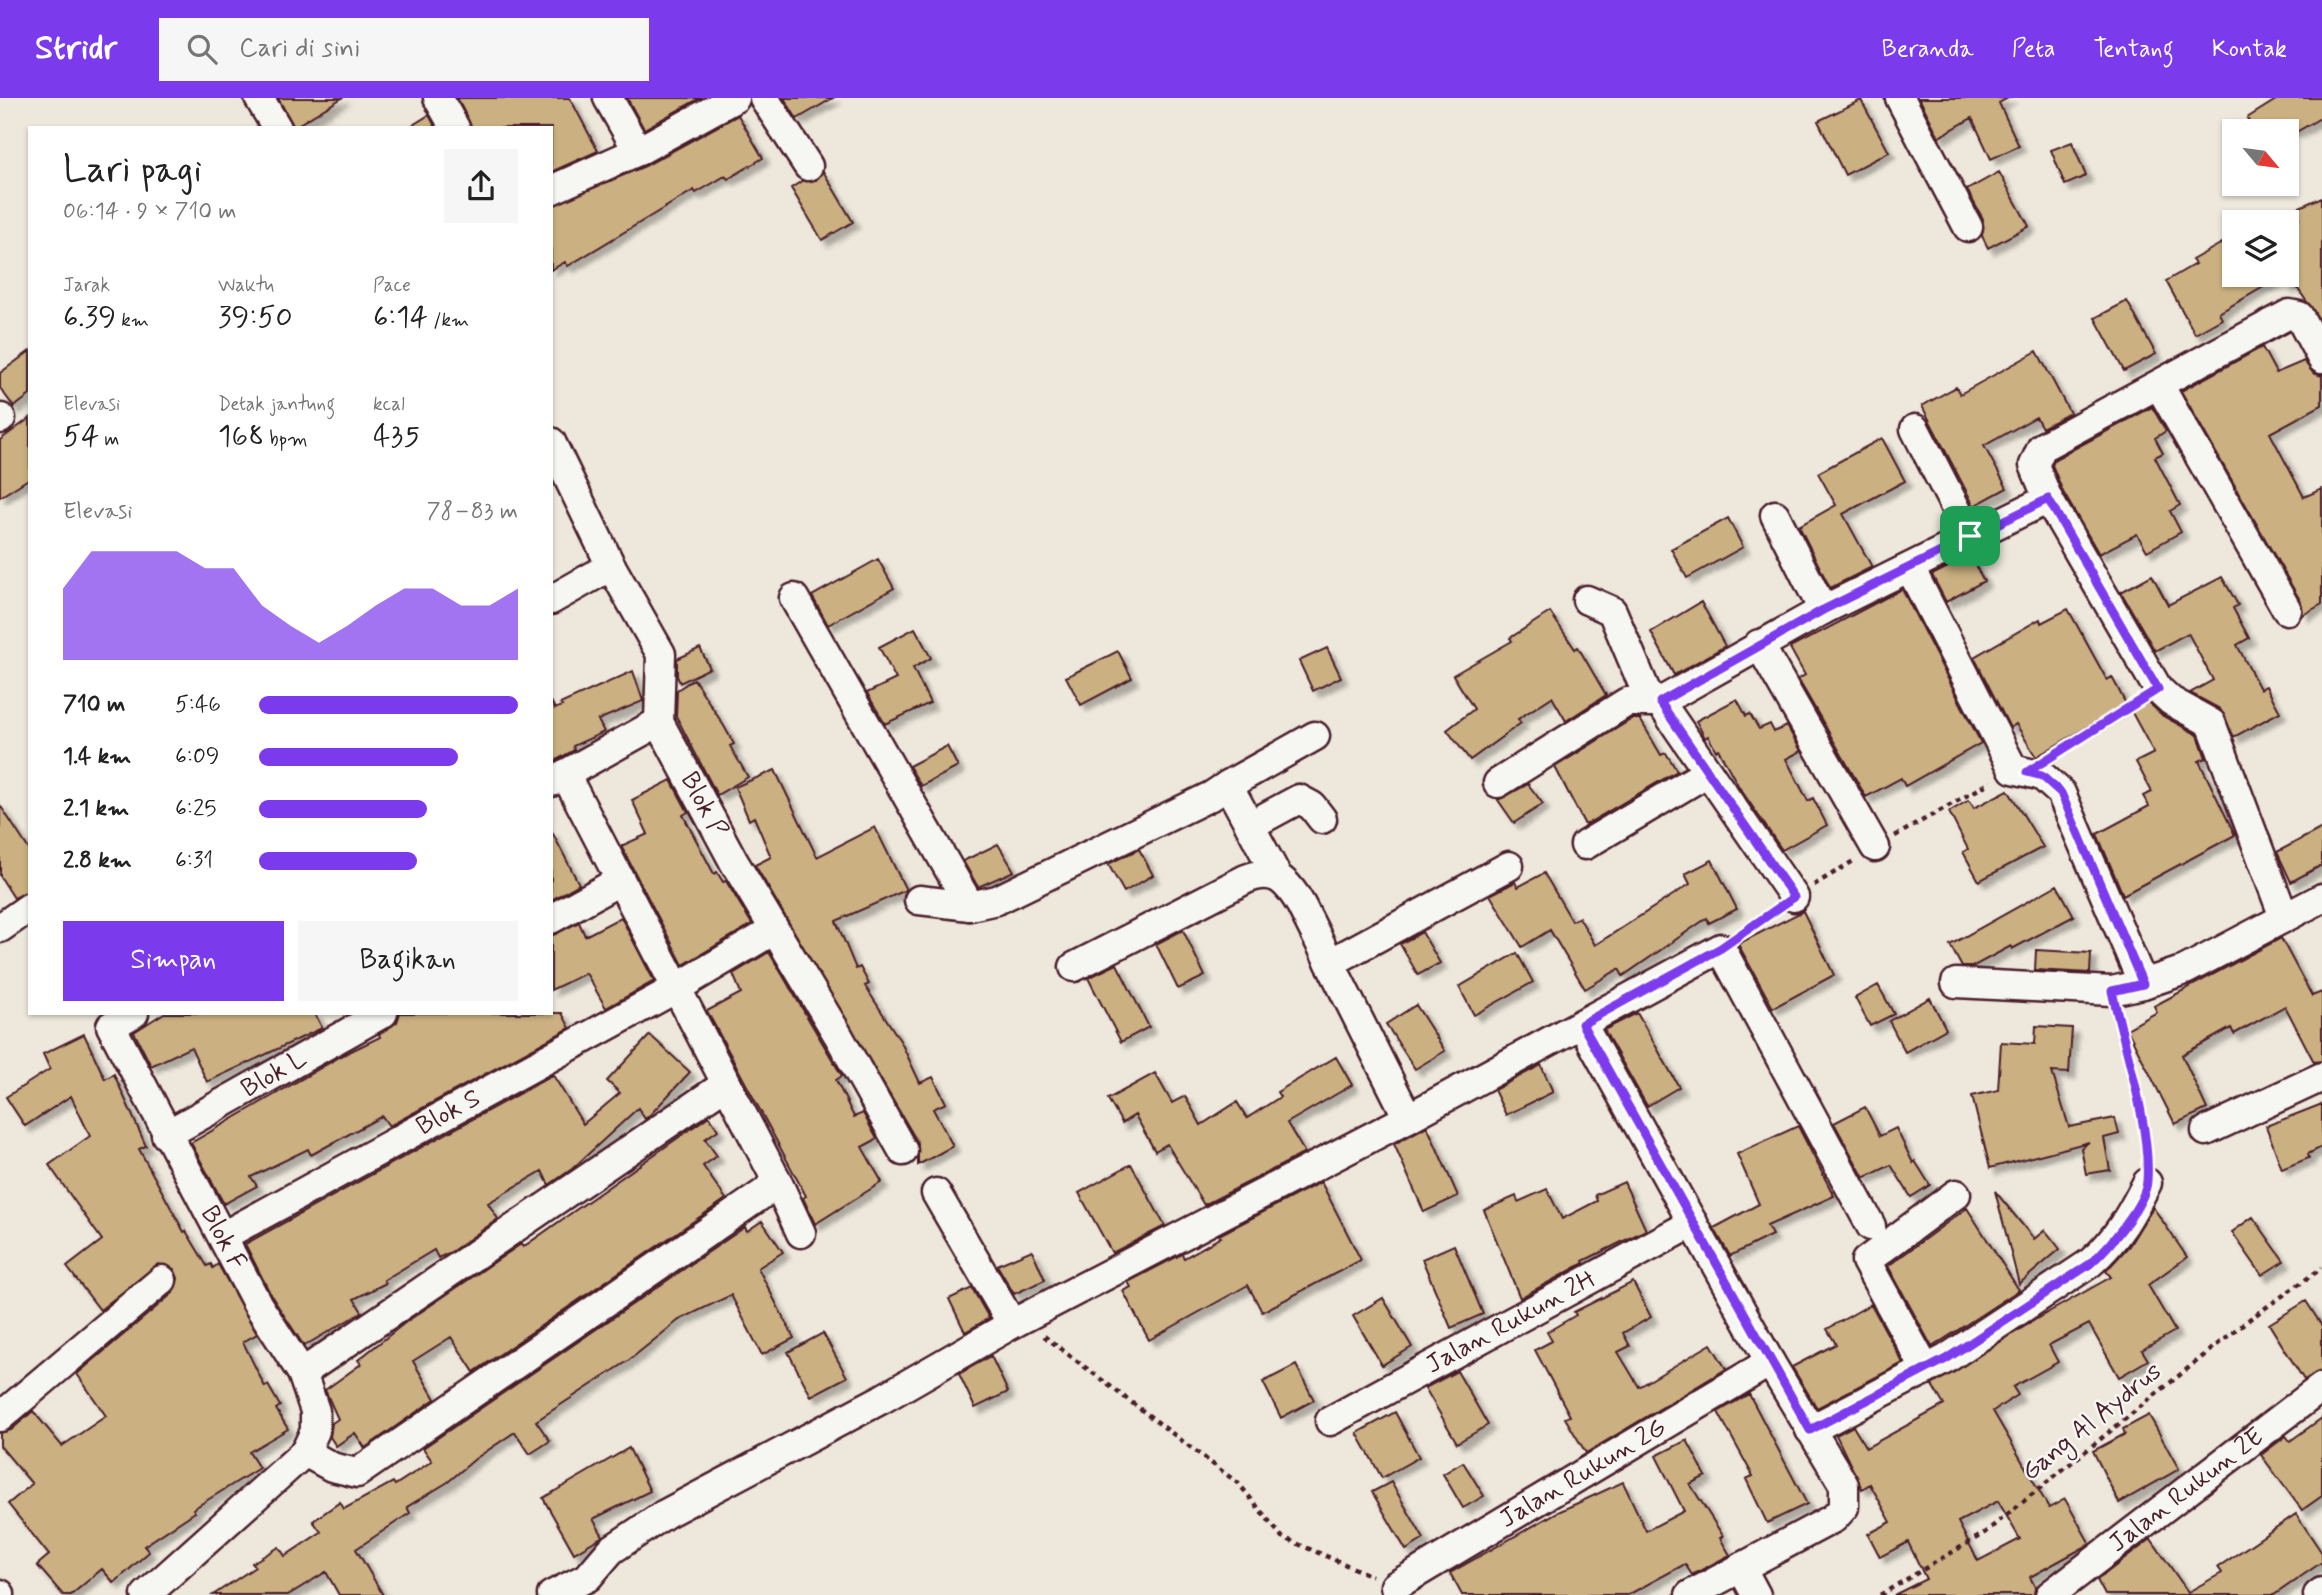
<!DOCTYPE html>
<html lang="id">
<meta charset="utf-8">
<style>
body{margin:0;font-family:Mynerve,sans-serif;background:#f6f6f6;color:#222;height:100vh;display:flex;flex-direction:column;font-size:26px;white-space:nowrap}
*{box-sizing:border-box;margin:0}
p{font-size:23px;color:#767676}
.icon{flex:none;width:38px;height:38px;fill:none;stroke:currentColor;stroke-width:2;stroke-linecap:round;stroke-linejoin:round}
.map{position:relative;flex:1;overflow:hidden}
.details{position:absolute;left:28px;top:28px;width:525px;height:889px;display:flex;flex-direction:column;background:#fff;border-radius:0px;box-shadow:0 2px 5px #0004}
.details>*{flex:none}
.needle{width:46px;rotate:119deg}
.buttons{position:absolute;left:2222px;top:21px;display:grid;gap:14px}
.buttons a{display:grid;place-items:center;width:77px;height:77px;border-radius:0px;background:#fff;box-shadow:0 2px 5px #0004;font-size:35px}
.pin{position:absolute;display:grid;place-items:center;width:60px;height:60px;color:#fff;margin:-30px;border-radius:14px;box-shadow:0 4px 10px #0006}
.round{display:grid;place-items:center;flex:none;width:74px;height:74px;border-radius:0px;background:#f6f6f6}
.summary{display:flex;align-items:center;justify-content:space-between;height:119px;padding:0 35px}
h1{font-size:38px;font-weight:600;line-height:52px}
.figures{display:grid;grid-template-columns:repeat(3,1fr);gap:10px;height:119px;padding:7px 35px}
.figures div{display:grid;align-content:center}
.figures b{font-size:30px;font-weight:600}
.figures small{font-size:19px;font-weight:400}
.figures p{font-size:19px}
.chart{height:196px;padding:14px 35px}
.chart p{display:flex;justify-content:space-between}
.chart svg{width:100%;height:126px;margin-top:7px;fill:#7c3aed;opacity:.7}
.button{display:flex;gap:14px;margin-top:auto;padding:14px 35px}
.button a{flex:1;height:80px;border-radius:0px;background:#7c3aed;color:#fff;font-size:28px;font-weight:600;line-height:80px;text-align:center}
.button a+a{background:#f6f6f6;color:#222}
ul{padding:0 35px;list-style:none;font-size:23px}
li{display:grid;grid-template-columns:112px 84px 1fr;align-items:center;height:52px}
li i{height:18px;border-radius:9px;background:#7c3aed}
header{display:flex;align-items:center;gap:42px;box-sizing:border-box;height:98px;padding:0 35px;background:#7c3aed;color:#fff}
header strong{font-size:33px}
nav{display:flex;gap:38px;margin-inline-start:auto;font-size:24px}
.search{width:490px;height:63px;background:#f6f6f6;display:flex;align-items:center;gap:18px;box-sizing:border-box;padding:0 24px;border-radius:0px;color:#767676;font-size:26px}
.map>svg:first-child{display:block}
</style>
<header>
<strong>Stridr</strong>
<div class="search"><svg class="icon" aria-label="search" viewBox="0 0 24 24"><circle cx="10" cy="10" r="6"/><path d="M15 15l6 6"/></svg>Cari di sini</div>
<nav><a>Beranda</a><a>Peta</a><a>Tentang</a><a>Kontak</a></nav>
</header>
<div class="map">
<svg width="2322" height="1497" viewBox="0 0 2322 1497">
<defs>
<filter id="shadow"><feDropShadow dx="6" dy="6" stdDeviation="2" flood-color="#0004"/></filter>
</defs>
<rect width="100%" height="100%" fill="#ede8db"/>
<filter id="ink" filterUnits="userSpaceOnUse"><feTurbulence type="fractalNoise" baseFrequency=".0143" numOctaves="2"/><feDisplacementMap in="SourceGraphic" scale="14" xChannelSelector="R" yChannelSelector="G"/><feConvolveMatrix kernelMatrix="1 2 1 2 8 2 1 2 1" color-interpolation-filters="sRGB"/></filter>
<g filter="url(#ink)">
<!-- building -->
<path fill="#cbb081" stroke="#4a1f2b" stroke-width="2" fill-rule="evenodd" filter="url(#shadow)" d="M278 0H342L294 29Z
M457 0H570L598 53 551 74V30H472Z
M627 0H700L644 31Z
M784 0H833L797 21Z
M1919 0H2008L1999 5 2019 48 1991 61 1972 20 1939 39Z
M2279 0H2322V19L2298 33H2254L2247 20Z
M1861 2 1889 54 1845 77 1818 23Z
M429 17 436 30H408Z
M738 17 763 60 728 81 725 78 696 95 694 92 568 168 565 164 551 172V108L645 68Z
M2072 44 2086 78 2065 87 2051 52Z
M823 73 853 124 822 142 791 90 802 83 816 82Z
M1999 74 2029 128 1988 150 1982 138 1983 121 1967 92Z
M2322 99V226L2294 185 2287 188V126L2299 120 2295 111Z
M2222 145 2235 168V177H2284L2219 215 2222 221 2195 236 2166 183 2195 166 2192 162Z
M2127 203 2156 256 2124 273 2095 220Z
M2262 249 2276 275 2304 263 2313 275 2322 278V307L2270 335 2304 399 2322 391V506L2303 517 2301 504 2181 293Z
M30 253V297L14 309 0 290V275Z
M2037 253 2070 315 2042 330 2036 319 1984 348 2007 390 1974 408 1922 308 1956 289 1960 296Z
M2152 309 2166 333 2155 340 2163 355 2155 359 2180 407 2170 413 2181 434 2147 453 2137 436 2099 456 2063 394 2052 367 2055 361Z
M30 320V380L0 399V342Z
M1882 340 1905 383 1843 416 1872 469 1830 490 1799 428 1836 407 1818 375Z
M1728 420 1743 449 1687 480 1671 451Z
M1970 458 1984 483 1946 504 1932 477Z
M878 461 894 490 828 527 812 498Z
M2152 477 2168 507 2222 479 2238 507 2233 510 2249 540 2237 547 2260 591 2266 588 2280 614 2234 639 2220 611 2190 595 2213 582 2188 535 2155 553 2121 494Z
M1902 491 1981 645 1905 688 1901 680 1866 699 1798 581 1805 577 1790 550Z
M1701 504 1725 548 1674 577 1651 534Z
M2068 511 2107 582 2112 579 2126 606 2036 659 2016 626 2010 630 1974 559 2040 521 2041 525Z
M1550 514 1575 551 1578 549 1606 597 1566 623 1552 599 1518 621 1521 625 1470 662 1447 632 1474 611 1453 577 1512 543 1510 540Z
M915 530 931 560 913 570 930 605 885 626 867 595 896 581 879 549Z
M700 550 710 570 680 585 677 578V561Z
M1327 550 1341 579 1313 593 1299 563Z
M1118 553 1132 580 1081 607 1066 579Z
M633 573 643 603 598 622 604 634 573 648 574 652 551 665V603L555 611 562 608 560 606Z
M694 581 724 628 734 646 730 648 748 679 717 697 676 618 677 592Z
M1737 601 1746 618 1750 616 1759 631 1770 626 1774 634 1787 628 1801 653 1786 661 1808 703 1813 700 1827 727 1782 752 1739 689 1718 651 1716 653 1708 638 1705 640 1696 623Z
M2148 604 2163 618 2198 637 2206 660 2199 663 2235 737 2123 797 2097 736 2149 708 2143 698 2152 694 2136 664 2154 655 2131 613Z
M1632 621H1640L1661 657 1666 655 1677 673 1585 727 1555 669Z
M947 648 958 669 921 688 909 668Z
M775 672 817 759 875 729 906 792 836 823 856 871 860 869 869 886 865 888 901 944 920 985 933 979 946 1005 933 1011 953 1048 918 1067V1045L755 767 771 759 754 719 749 722 735 689Z
M671 682 688 714 683 717 714 776 717 774 723 784 726 783 752 826 683 867 621 748 648 736 632 702Z
M1528 686 1543 706 1514 725 1498 702Z
M2008 692 2043 749 1979 783 1963 754 1968 751 1949 714 1969 702 1974 710Z
M0 707 30 753V793L14 800 0 778Z
M2322 730V767L2291 784 2277 754Z
M551 732 579 786 551 802Z
M998 746 1014 773 978 789 963 763Z
M1139 751 1153 777 1124 794 1108 766Z
M1712 762 1737 811 1709 825 1707 820 1623 878 1619 871 1585 891 1550 832 1522 849 1490 797 1515 784 1518 789 1544 775 1572 823 1579 819 1595 847 1690 786 1685 776Z
M2057 787 2074 818 2012 851 2011 848 1972 869H1962L1950 847Z
M1803 813 1834 877 1773 910 1738 846Z
M621 819 654 883 606 910 586 875 551 892V838L579 824 585 838Z
M1183 832 1205 878 1178 891 1156 846Z
M1422 834 1440 865 1418 877 1400 846Z
M2281 840 2312 898 2322 894V963L2314 964 2285 908 2234 936 2231 930 2182 957 2207 1011 2175 1026 2127 931 2157 914 2154 908Z
M2036 852 2091 855 2090 875 2035 872Z
M769 854 842 978 836 982 854 1019 863 1015 877 1041 862 1049 882 1084 815 1126 803 1100 806 1098 707 913 741 895 733 876Z
M1517 855 1533 884 1474 917 1459 889Z
M1117 866 1149 929 1121 944 1088 880Z
M1878 887 1894 916 1870 928 1855 900Z
M1930 900 1946 931 1905 954 1889 923Z
M1416 907 1445 953 1415 971 1386 926Z
M164 915H315L322 930 207 984 191 949 151 968 134 934Z
M400 915H562L570 930 395 1025 389 1028 382 1018 311 1057 308 1051 251 1079 257 1088 224 1106 191 1045 343 957 380 939 379 936 397 924Z
M1637 915 1679 989 1647 1008 1604 932Z
M2036 928 2072 930 2069 975 2052 974 2069 1029 2115 1020 2119 1036 2104 1040 2110 1072 2086 1076 2081 1050 2089 1044 1990 1070 1972 998 1998 992 2001 944 2035 946Z
M84 936 105 981 114 976 146 1048 139 1051 184 1134 186 1133 207 1168 211 1166 213 1170 218 1166 257 1236 243 1244 265 1289 268 1287 280 1308 276 1311 288 1331 249 1354 259 1370 193 1411 195 1414 144 1448 149 1454 114 1485 102 1471 71 1497H63L37 1467 49 1457 8 1406 32 1386 0 1348V1335L11 1332 33 1313 62 1348 106 1318 77 1276 173 1195 178 1180 174 1171 158 1166 100 1212 67 1169 102 1142 49 1067 90 1038 71 998 25 1028 6 999 50 971 43 956Z
M650 937 690 974 649 1018 645 1021 638 1010 572 1071 549 1087 542 1073 488 1105 498 1121 451 1154 438 1160 434 1152 384 1182 386 1185 354 1201 362 1214 304 1248 272 1199 245 1146 553 977 583 1026 620 995 607 983Z
M1336 959 1352 987 1287 1025 1305 1055 1204 1107 1167 1046 1155 1053 1135 1017 1122 1025 1108 1001 1155 975 1172 1005 1185 998 1201 1027 1237 1004 1247 1020 1280 999 1277 994Z
M1541 967 1553 994 1506 1017 1494 992Z
M2322 1006V1049L2308 1056 2309 1060 2282 1071 2266 1028Z
M1865 1009 1880 1038 1896 1030 1913 1065 1915 1063 1930 1087 1911 1099 1891 1067 1864 1080 1834 1025Z
M709 1018 718 1032 705 1041 717 1058 703 1068 726 1101 474 1274 451 1239 413 1263 435 1301 365 1350 355 1335 336 1348 330 1339 332 1325 338 1321 325 1292 361 1266 358 1262 406 1224 521 1146 523 1149Z
M1427 1028 1458 1098 1424 1114 1394 1046Z
M1798 1028 1834 1098 1767 1128 1772 1137 1730 1158 1714 1130 1759 1106 1737 1056Z
M1131 1066 1165 1128 1112 1155 1079 1095Z
M1321 1084 1361 1162 1262 1214 1248 1187 1149 1242 1123 1193 1131 1189 1128 1184 1182 1156 1184 1160 1221 1139 1219 1137Z
M1624 1084 1646 1132 1583 1163 1584 1165 1520 1200 1484 1112 1516 1098 1518 1104 1547 1091 1562 1121 1597 1103 1595 1097Z
M1995 1093 2034 1141 2045 1132 2060 1151 2019 1186Z
M2153 1109 2187 1159 2148 1187 2175 1233 2142 1252 2148 1262 2119 1279 2089 1226 2049 1247 2058 1264 2013 1289 2018 1297 1993 1313 2049 1410 2065 1401 2090 1446 2030 1479 2035 1489 2034 1497H1894L1926 1481 1908 1444 1880 1459 1868 1436 1891 1424 1870 1386 1862 1391 1836 1337 1853 1328 1866 1350 1944 1307 1932 1287 2038 1220 2111 1179 2106 1173 2129 1148ZM1998 1403 2020 1441 1978 1463 1958 1424Z
M1967 1110 2019 1192 1932 1249 1888 1168Z
M2253 1119 2284 1163 2262 1177 2232 1134Z
M762 1123 783 1154 758 1170 794 1240 762 1257 731 1197 679 1222 628 1263 536 1323 550 1343 530 1356 515 1334 475 1361 448 1384 407 1409 410 1415 356 1451 383 1497H339L326 1474 288 1497H213L255 1469 252 1465 279 1449 285 1458 321 1434 313 1423 340 1404 344 1411 393 1384 395 1387 432 1363 423 1350 745 1129 747 1133Z
M1454 1147 1483 1216 1451 1230 1422 1161Z
M1032 1152 1045 1182 1014 1196 997 1167Z
M1633 1184 1651 1219 1623 1235 1630 1248 1618 1254 1639 1289 1711 1246 1726 1271 1586 1355 1565 1320 1570 1318 1535 1252 1552 1243 1547 1234 1576 1217 1574 1214Z
M972 1190 989 1220 965 1234 949 1201Z
M1383 1200 1412 1249 1382 1267 1353 1218Z
M2306 1203 2322 1228V1273L2304 1282 2269 1226Z
M1871 1206 1903 1265 1817 1310 1792 1269 1836 1246 1827 1231Z
M823 1235 847 1279 811 1298 788 1254Z
M991 1258 1008 1294 975 1310 959 1276Z
M1296 1267 1314 1302 1281 1320 1263 1284Z
M1457 1273 1488 1327 1457 1345 1425 1290Z
M1749 1296 1807 1406 1767 1425 1746 1381 1753 1378 1718 1314Z
M1395 1314 1419 1359 1382 1380 1357 1335Z
M2149 1317 2179 1371 2119 1405 2093 1353 2125 1336 2123 1331Z
M2322 1320V1398L2302 1412 2261 1357 2286 1338 2290 1343Z
M1687 1342 1706 1378 1690 1386 1723 1438 1720 1440 1730 1457 1692 1477 1685 1466 1628 1497H1462L1450 1475 1556 1415 1623 1384 1646 1433 1684 1413 1656 1358Z
M629 1350 650 1393 593 1421 603 1438 574 1455 543 1400Z
M1463 1364 1484 1398 1463 1410 1443 1376Z
M1391 1384 1424 1441 1406 1452 1372 1394Z
M2296 1416 2322 1455V1464L2274 1497H2105L2097 1482 2151 1441 2188 1494 2222 1475 2218 1469Z"/>
<g fill="none" stroke-linecap="round" stroke-linejoin="round">
<!-- minor casing -->
<g stroke="#4a1f2b" stroke-width="33">
<g id="minor">
<path d="M259 0 277 30"/>
<path d="M438 0 455 30"/>
<path d="M608 0 638 53"/>
<path d="M764 0 808 68"/>
<path d="M1900 0 1968 129"/>
<path d="M551 92 638 53 735 0"/>
<path d="M2159 287 2287 512"/>
<path d="M0 321 1 320"/>
<path d="M1915 331 1970 438"/>
<path id="s1" d="M551 344 611 468 661 556 659 624 734 764 838 937 903 1053"/>
<path d="M1775 417 1823 512"/>
<path d="M1910 470 2013 671 2042 678 2061 695 2143 886"/>
<path d="M794 500 970 808"/>
<path d="M551 502 611 468"/>
<path d="M1587 502 1612 513 1650 603"/>
<path d="M1759 546 1875 749"/>
<path d="M1660 604 1794 799"/>
<path d="M551 684 659 624"/>
<path d="M1498 685 1627 604H1660L1823 512 2048 401"/>
<path d="M1228 687 1315 638"/>
<path d="M1251 727 1299 701 1312 708 1322 721"/>
<path d="M1585 747 1708 674"/>
<path d="M919 802 970 808 997 802 1213 697 1228 687 1277 778"/>
<path d="M2284 819 2211 625 2171 603 2158 591 2048 401 2034 367 2042 349 2289 216 2299 218 2322 261"/>
<path d="M551 821 619 783"/>
<path d="M0 830 30 809"/>
<path d="M1330 865 1509 768"/>
<path d="M1074 869 1246 781C1275 769 1287 783 1301 807L1408 1020"/>
<path d="M1956 885 2112 893 2143 886 2185 872 2322 800"/>
<path id="s2" d="M134 915 111 928 258 1207 302 1275 315 1313V1333L305 1354"/>
<path d="M1582 926 1770 1264 1844 1387V1409L1834 1420 1690 1497"/>
<path d="M2206 1033 2322 979"/>
<path id="s3" d="M166 1037 383 915"/>
<path d="M776 1081 801 1135"/>
<path d="M936 1095 1012 1226"/>
<path id="s4" d="M223 1138 675 891 774 832"/>
<path d="M1926 1272 1866 1163 1956 1096"/>
<path d="M302 1275 726 986"/>
<path d="M0 1319 162 1182"/>
<path id="s5" d="M1330 1323 1693 1125"/>
<path d="M1810 1332 1946 1261 2090 1165C2117 1142 2131 1116 2147 1085"/>
<path d="M1741 1469 1756 1497"/>
<path id="s6" d="M1395 1488 1770 1264"/>
<path d="M0 1496V1497"/>
<path d="M146 1497 305 1354 332 1369 357 1375 767 1093 776 1081 565 676"/>
<path d="M552 1497 588 1479 611 1452 665 1416 882 1301 1012 1226 1408 1020 1721 850 1871 1128"/>
<path id="s7" d="M2050 1497 2322 1289"/>
<path d="M2318 1497 2322 1494"/>
</g>
</g>
<!-- path -->
<path stroke="#4a1f2b" stroke-width="4.5" stroke-dasharray="5 5" stroke-linecap="butt" d="M2055 656 2136 604
M1895 738 1991 684
M1814 787 1855 762
M1742 836 1775 813
M2117 918 2140 1017 2145 1060
M1044 1238 1239 1386 1282 1439 1372 1478
M1880 1497 1983 1436 2244 1225 2322 1170"/>
<!-- minor -->
<use href="#minor" stroke="#f6f6f2" stroke-width="28"/>
</g>
</g>
<g fill="none" stroke-linecap="round" stroke-linejoin="round" filter="url(#ink)">
<!-- route casing -->
<g stroke="#fff" stroke-width="14">
<path id="route" d="M2048 401 2158 591 2027 674 2042 678 2061 695 2143 886 2112 893C2124 948 2151 1028 2147 1083 2146 1106 2107 1151 2090 1166L1946 1261 1810 1332 1582 926 1721 850 1794 799 1660 604 1823 512Z"/>
</g>
<!-- route -->
<use href="#route" stroke="#7c3aed" stroke-width="9"/>
</g>
<g text-anchor="middle" dominant-baseline="central" stroke-width="5" stroke-linejoin="round" paint-order="stroke">
<!-- street labels -->
<g font-size="26" fill="#4a1f2b" stroke="#f6f6f2">
<text stroke="none"><textPath href="#s1" startOffset="401">Blok P</textPath></text>
<text stroke="none"><textPath href="#s3" startOffset="124">Blok L</textPath></text>
<text stroke="none"><textPath href="#s4" startOffset="257">Blok S</textPath></text>
<text stroke="none"><textPath href="#s2" startOffset="266">Blok F</textPath></text>
<text stroke="none"><textPath href="#s5" startOffset="206">Jalan Rukun 2H</textPath></text>
<text transform="translate(2092 1324) rotate(-39)">Gang Al Aydrus</text>
<text stroke="none"><textPath href="#s6" startOffset="219">Jalan Rukun 2G</textPath></text>
<text stroke="none"><textPath href="#s7" startOffset="172">Jalan Rukun 2E</textPath></text>
</g>
</g>
</svg>
<div class="buttons">
<a><svg class="needle" viewBox="-14 -14 28 28"><path d="M0-13l5 13h-10z" fill="#e53935"/><path d="M0 13l5-13h-10z" fill="#767676"/></svg></a>
<a><svg class="icon" aria-label="layers" viewBox="0 0 24 24"><path d="M12 4l9 5-9 5-9-5zM3 14l9 5 9-5"/></svg></a>
</div>
<div class="pin" style="left:1970px;top:438px;background:#1e9e55"><svg class="icon" aria-label="arrive" viewBox="0 0 24 24"><path d="M6 21V4h12l-3 4 3 4H6"/></svg></div>
<section class="details">
<div class="summary"><div><h1>Lari pagi</h1><p>06:14 · 9 × 710 m</p></div><a class="round"><svg class="icon" aria-label="share" viewBox="0 0 24 24"><path d="M12 15V3M7 8l5-5 5 5M5 13v7h14v-7"/></svg></a></div>
<div class="figures">
<div><p>Jarak</p><b>6.39<small> km</small></b></div>
<div><p>Waktu</p><b>39:50</b></div>
<div><p>Pace</p><b>6:14<small> /km</small></b></div>
</div>
<div class="figures">
<div><p>Elevasi</p><b>54<small> m</small></b></div>
<div><p>Detak jantung</p><b>168<small> bpm</small></b></div>
<div><p>kcal</p><b>435</b></div>
</div>
<div class="chart"><p><span>Elevasi</span>78–83 m</p>
<svg viewBox="0 0 160 44" preserveAspectRatio="none"><path d="M0 44V19L10 6L20 6L30 6L40 6L50 12L60 12L70 25L80 32L90 38L100 32L110 25L120 19L130 19L140 25L150 25L160 19V44z"/></svg>
</div>
<ul>
<li><b>710 m</b>5:46<i style="width:100%"></i></li>
<li><b>1.4 km</b>6:09<i style="width:77%"></i></li>
<li><b>2.1 km</b>6:25<i style="width:65%"></i></li>
<li><b>2.8 km</b>6:31<i style="width:61%"></i></li>
</ul>
<div class="button"><a>Simpan</a><a>Bagikan</a></div>
</section>
</div>
